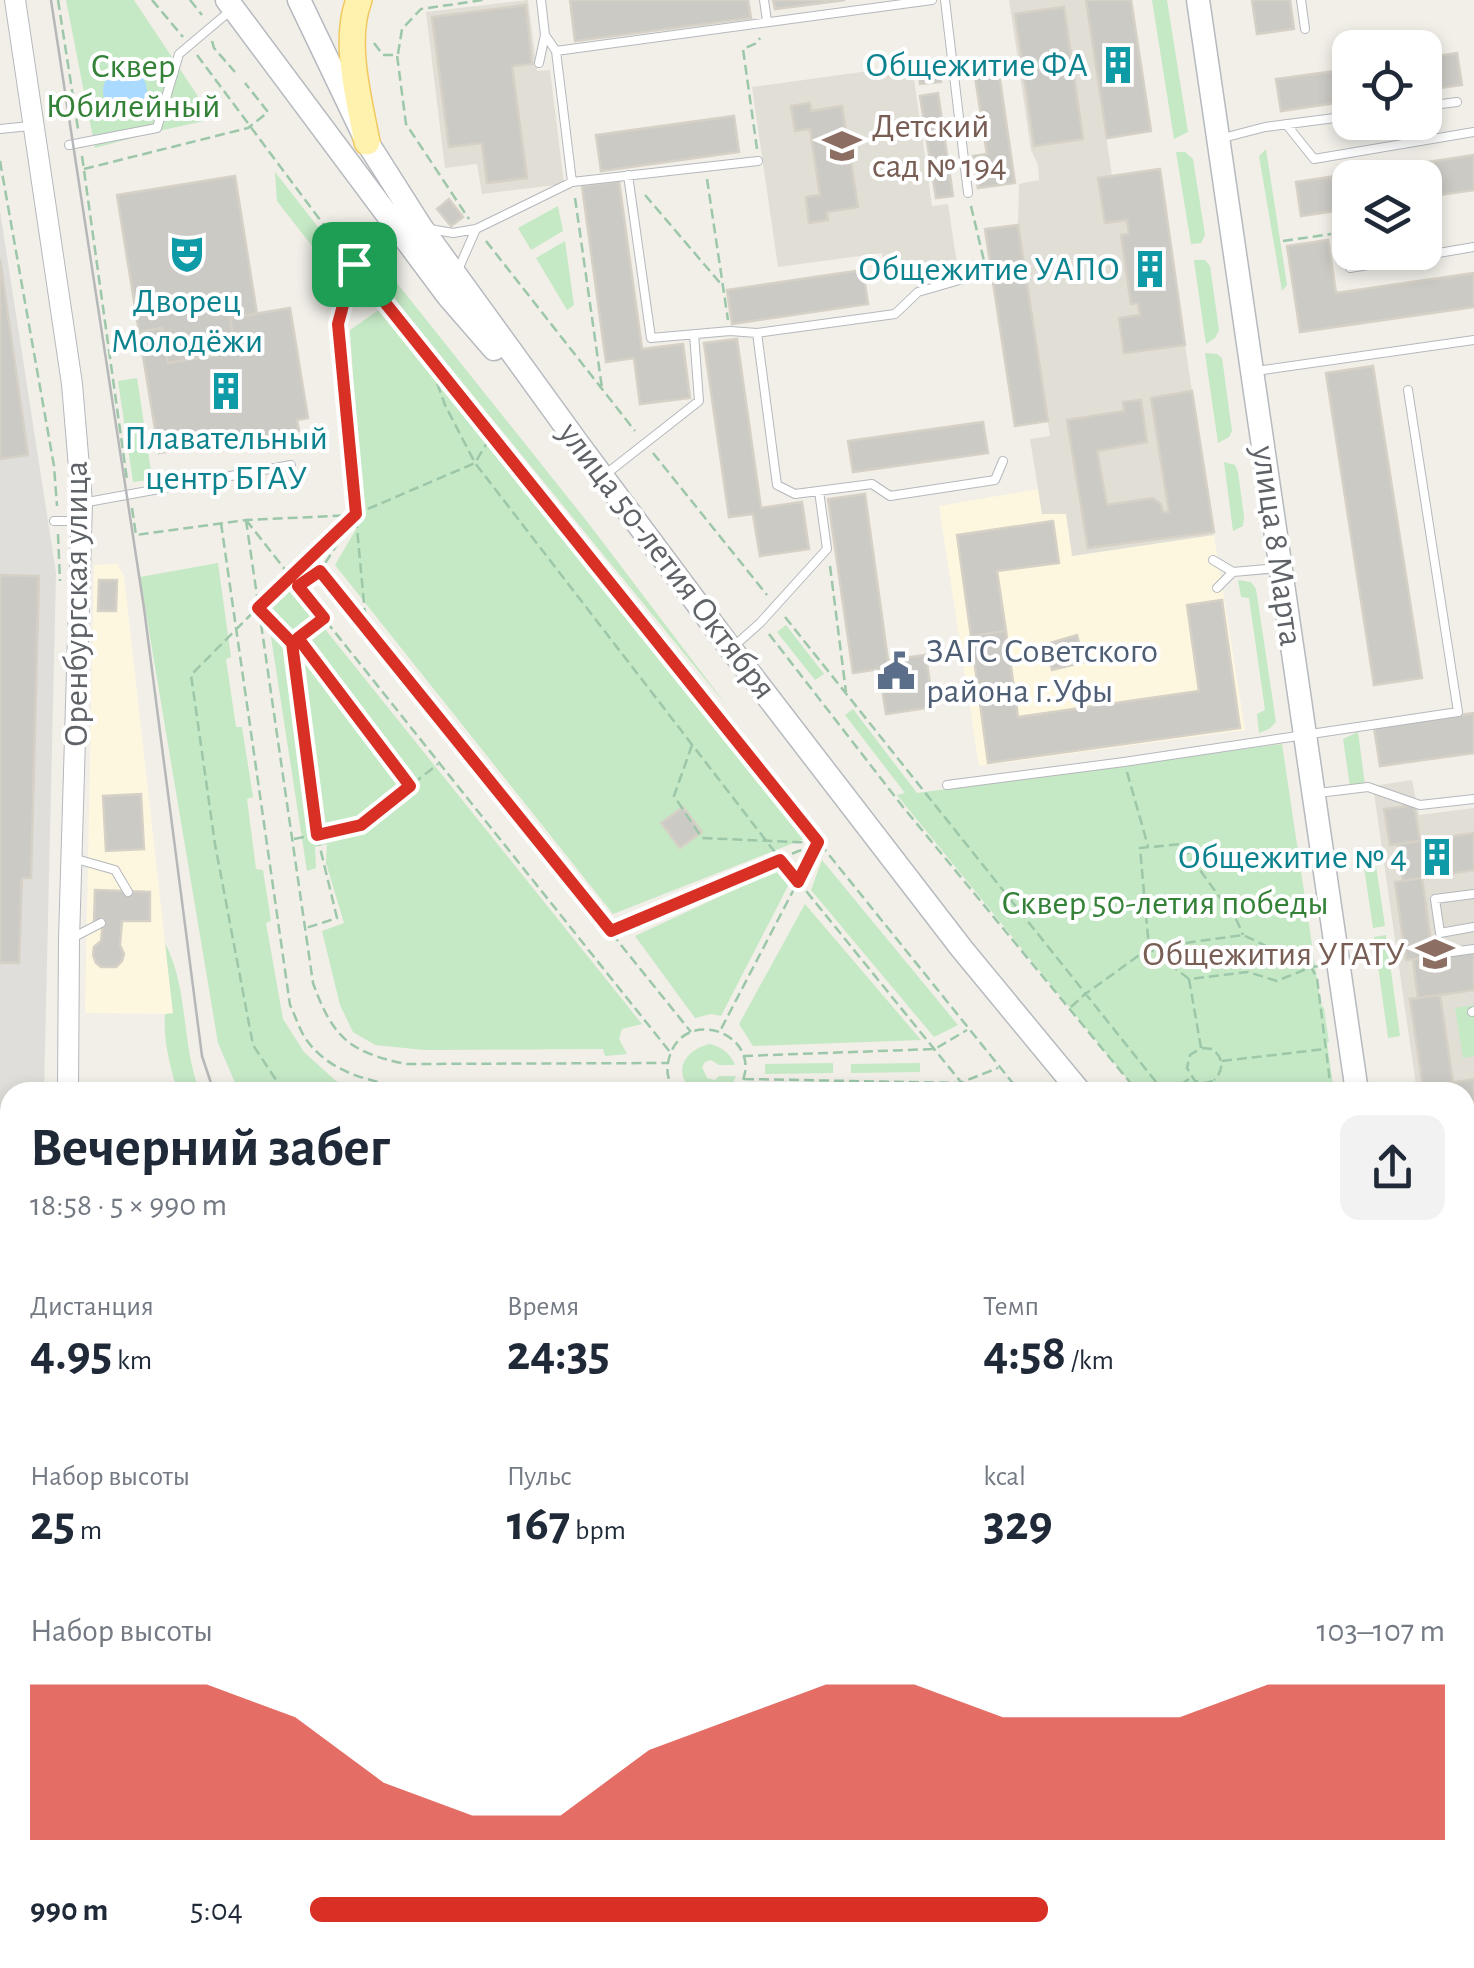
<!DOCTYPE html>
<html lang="ru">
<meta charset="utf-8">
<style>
body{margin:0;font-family:"Alegreya Sans",sans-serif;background:#f2f2f3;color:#1f2937;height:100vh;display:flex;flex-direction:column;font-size:38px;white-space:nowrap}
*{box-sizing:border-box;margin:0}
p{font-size:32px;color:#747a83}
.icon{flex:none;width:55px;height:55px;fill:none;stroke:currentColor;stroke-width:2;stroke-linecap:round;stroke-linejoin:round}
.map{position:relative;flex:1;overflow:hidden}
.details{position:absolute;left:0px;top:1082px;width:1475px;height:888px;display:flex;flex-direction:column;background:#fff;border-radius:30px 30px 0 0;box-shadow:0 5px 15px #0003}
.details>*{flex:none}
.fabs{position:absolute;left:1332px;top:30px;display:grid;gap:20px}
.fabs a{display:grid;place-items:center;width:110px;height:110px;border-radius:20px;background:#fff;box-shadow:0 5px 15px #0003;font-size:50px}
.pin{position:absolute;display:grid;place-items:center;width:85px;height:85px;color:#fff;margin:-42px;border-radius:20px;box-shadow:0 5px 15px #0006}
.round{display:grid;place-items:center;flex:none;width:105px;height:105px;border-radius:20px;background:#f2f2f3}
.overview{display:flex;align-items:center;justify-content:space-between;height:170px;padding:0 30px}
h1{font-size:55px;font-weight:700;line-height:75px}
.metrics{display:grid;grid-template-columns:repeat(3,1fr);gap:15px;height:170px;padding:10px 30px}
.metrics div{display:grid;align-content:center}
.metrics b{font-size:50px;font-weight:700}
.metrics small{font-size:28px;font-weight:400}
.metrics p{font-size:28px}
.chart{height:280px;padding:20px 30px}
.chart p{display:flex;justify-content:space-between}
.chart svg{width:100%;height:180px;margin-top:10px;fill:#d93025;opacity:.7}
ul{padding:0 30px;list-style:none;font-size:32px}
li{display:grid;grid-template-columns:160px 120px 1fr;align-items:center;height:75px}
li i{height:25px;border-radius:12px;background:#d93025}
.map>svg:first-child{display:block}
</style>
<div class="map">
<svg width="1474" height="1968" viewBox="0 0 1474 1968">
<rect width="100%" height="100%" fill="#f1efe8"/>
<!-- commercial -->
<path fill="#fef7e0" d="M1038 489 1042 514H1066L1073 556 1214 535 1245 730 979 766 939 506Z
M117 564 124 576 173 1014 85 1013 94 565Z
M1465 1690 1471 1698 1474 1695V1802L1465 1806Z
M832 1960H971V1968H832Z"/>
<!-- industrial -->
<path fill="#e0deda" d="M0 211 56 573 44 1092H10V1311L0 1312Z"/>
<!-- education -->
<path fill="#e1ded6" d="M528 0 537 71 550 70 564 184 482 194 477 164 445 168 426 12Z
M1009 0H1086L1112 176 1098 178 1105 222 1127 220 1129 234 1122 236 1131 303H1138L1140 315 1119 319 1124 353 1185 345 1214 535 1072 556 1066 514H1042L1030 439 1050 436 1018 225 1019 184 1039 180 1038 165 1031 150Z
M912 65 932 206 948 204 957 264 886 274 882 253 778 267 752 87Z
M1412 780 1419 815 1474 808V1255L1465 1256V1092H1417L1373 786Z"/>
<!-- green -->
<path fill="#c5e8c5" d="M66 0H134L213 119 154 132 95 148Z
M1152 0H1167L1188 132 1174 139Z
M1266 149 1287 285 1282 291 1259 156Z
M1176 152H1185L1193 159 1205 235 1201 243 1191 244Z
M275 172 346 263 333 273 277 201Z
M558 206 563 231 531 250 518 228Z
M565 241 574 305 567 310 536 258Z
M377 258 589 524 727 706 368 267Z
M1194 260H1205L1210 266 1219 330 1215 338 1206 344Z
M380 309 804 839 613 914 335 565 362 519 350 330Z
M1205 353 1217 354 1222 358 1232 431 1229 437 1218 443Z
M137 378 151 471 148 480 133 482 118 381Z
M1224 462 1235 465 1238 472 1244 517 1243 526 1233 531Z
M218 563 231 657 226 659 236 727H242L253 797 247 799 256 869 263 870 271 921 266 923 283 1019 304 1052 336 1081 370 1092H239L218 1043 140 577Z
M1238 580 1251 582 1256 589 1276 722 1269 729 1259 733 1257 714 1265 710 1249 598 1241 597Z
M292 588 642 1024 622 1029 619 1039 627 1054 605 1056 603 1049 425 1050 375 1045 353 1032 340 1005 322 931 344 923 326 863 327 844 315 847 316 868 307 871 267 611Z
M786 625 824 674 815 680 777 632Z
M853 709 917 793 1282 744 1321 1005 1324 1008 1329 1042 1327 1043 1334 1092H1138L897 795 905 793 845 715Z
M1358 732 1365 785 1350 787 1343 739Z
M1375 859 1385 926 1373 928 1363 861Z
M822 860 958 1025 934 1037 811 890Z
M777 870 789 884 721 1016 711 1014 695 1018 635 936Z
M805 904 921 1040 753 1046 739 1024Z
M1386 935 1400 1036 1388 1038 1374 937Z
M165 943C189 989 181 1045 200 1092H178C170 1067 163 1040 165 1014L173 1013Z
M1474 1005V1056L1463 1058 1455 1008Z
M710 1044C723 1048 730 1053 735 1065H719L711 1060 705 1062 702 1067 707 1078 715 1080 719 1076H736C728 1099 713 1093 693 1092 672 1072 684 1050 710 1044Z
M833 1063V1073L765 1074V1064Z
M920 1063V1072L851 1073V1064Z
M1468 1922C1474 1935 1474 1953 1474 1968H1421L1420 1960H1465V1923Z"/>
<!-- water -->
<path fill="#aadaff" d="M103 91a22 22 0 1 1 44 0a22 22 0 1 1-44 0Z"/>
<!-- building -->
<path fill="#cccac5" stroke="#d6d1c6" stroke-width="2.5" d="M570 0H748L751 18 575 41Z
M773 0H845L775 9Z
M1086 0H1131L1151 131 1107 138Z
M1252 0H1290L1294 29 1257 34Z
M526 5 532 64 512 66 527 178 487 183 482 143 449 147 432 17Z
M1064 7 1083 139 1034 146 1015 14Z
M1457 53 1462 85 1425 90V58Z
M938 62 941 82 920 84 918 64Z
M998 66 1015 183 978 188 973 156 987 154 974 70Z
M1350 69V101L1281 111 1276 79Z
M938 93 953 196 936 198 920 96Z
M810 103 811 111 842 106 858 207 827 212 828 220 809 223 806 197 820 195 810 129 795 131 791 106Z
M734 116 739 152 601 171 596 135Z
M1474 155V190L1425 197V178H1350V209L1301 216 1296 182Z
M1160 169 1185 345 1124 353 1119 318 1140 315 1138 303 1131 304 1121 235 1129 234 1127 220 1105 223 1098 178Z
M235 176 257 314 230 318 236 352 168 363 162 328 139 332 117 195Z
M619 181 642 349 683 344 690 398 640 404 634 358 606 362 582 186Z
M449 199 463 217 451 226 437 209Z
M1018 225 1048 421 1015 426 985 229Z
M1328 240 1336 293 1474 273V307L1300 332 1287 246Z
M0 259 28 455 0 459Z
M863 270 868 304 732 324 727 290Z
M290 308 308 418 297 420 299 431 159 453 139 332 162 328 168 363 236 352 230 318Z
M737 339 761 508 802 502 809 549 760 556 753 514 729 517 704 343Z
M1373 366 1422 678 1374 685 1326 373Z
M1192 391 1214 532 1088 548 1067 420 1124 411 1123 402 1141 400 1147 442 1097 451 1107 505 1153 498 1161 504 1163 512H1169L1151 398Z
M983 422 988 453 853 472 848 441Z
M865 494 888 660 926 655 933 707 886 714 879 669 853 673 828 499Z
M1053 521 1059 563 997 571 1006 631 971 636 957 535Z
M0 575 39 576 31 878H22L19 963H0Z
M99 580H117L116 611H98Z
M1222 600 1240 728 988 763 971 636 1006 631 1018 717 1199 691 1187 605Z
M1077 635 1084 662 1052 670 1046 644Z
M1474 713V753L1380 766 1374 727Z
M141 794 144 849 106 851 103 796Z
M1414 805 1420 841 1390 845 1384 809Z
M683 807 702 832 680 848 661 823Z
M1474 833V870L1403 881 1398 844Z
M1422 878 1433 956 1406 960 1395 882Z
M95 890 150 892V921H122L120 945 124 954 122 961 116 967H101L96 963 93 955 94 947 101 941 103 921 94 922Z
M1474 950V990L1418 998 1413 959Z
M1440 995 1453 1083 1423 1087 1410 999Z
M1474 1079V1118L1465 1120V1092H1432L1431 1086Z
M1474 1202V1240L1465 1241V1203Z
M1474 1333V1451L1465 1440V1335Z
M10 1386V1544L0 1442V1387Z
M0 1551H10V1597H0Z
M1474 1750V1778L1465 1779V1751Z
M1374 1960H1418L1419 1968H1375Z"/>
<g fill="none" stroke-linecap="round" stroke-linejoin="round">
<!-- service casing -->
<g stroke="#b5b8bc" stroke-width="10">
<path id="service" d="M764 0 767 21
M945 0 968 193
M1301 0 1305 29
M556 51 932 0
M539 63 545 35
M1425 106 1457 102
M1286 124 1314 159 1474 132
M0 129 30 126
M1223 138 1265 127 1350 116
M69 145 157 128 179 54 230 11
M628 175 651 338 730 331 757 333 895 314 918 292 987 272
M572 182 758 161
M430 229 453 233 476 229 572 182 556 51 545 35 541 0
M1344 237 1350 268 1474 247
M458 270 476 229
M757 333 777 485 795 494 872 484 890 496 995 480 1003 461
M1256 371 1474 340
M606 474 699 401 694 334
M82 503 291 465
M54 521H78
M1213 560 1233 572 1217 588
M1233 572 1279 568
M733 647 760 623 827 549 819 491
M947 785 1124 762 1458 712 1408 390
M1318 793 1368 787 1420 805 1474 799
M76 859 115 870 128 892
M1474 894 1435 899 1440 933 1474 927
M74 937 101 923
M1452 952 1474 949
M1472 1012 1474 1011
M1465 1461 1474 1451
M1465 1868 1474 1853
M69 1960V1968
M1356 1960 1358 1968
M894 1968 1028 1960"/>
</g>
<!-- tertiary casing -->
<g stroke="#b5b8bc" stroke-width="22">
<path id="tertiary" d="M15 0 72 384 82 503 69 940 68 1092
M1465 1279 1474 1278
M1465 1314 1474 1313"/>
</g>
<!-- secondary casing -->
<g stroke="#b6babf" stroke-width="25">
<path id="secondary" d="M227 0 448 296 494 349
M299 0 367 142 421 227 579 445 731 649 962 949 1080 1092
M1198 0 1357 1092
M0 1334 10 1333
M1465 1572 1474 1583
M723 1960V1968
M796 1960V1968"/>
</g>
<!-- primary casing -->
<g stroke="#f2c960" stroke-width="28">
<path id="primary" d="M359 0C343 41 359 100 367 142"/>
</g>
<!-- path -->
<path stroke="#9cc7a9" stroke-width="2.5" stroke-dasharray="10 5" stroke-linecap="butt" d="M58 0 78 129
M152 0 183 37
M190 0 202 15
M212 41 214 48 235 72
M374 43 383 55H397L406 124 469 219
M398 54 402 29 421 9 483 0
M197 55 353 264 1020 1092
M757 149 743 49 757 43 760 38
M82 156 127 480
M0 161 54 466 57 506
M84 169 248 128 268 112 245 83
M707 179 728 320
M645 195 721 284
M575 198 602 388
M971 206 984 261
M486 241 635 431
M1283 241 1331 234
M353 266 338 324 366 625
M427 355 445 405 475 463 781 860 969 1092
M653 453 767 595
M132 508 136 535 246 520 355 515
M246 520 313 983C333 1038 349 1052 406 1064L668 1063
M246 520 298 586 320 571 353 520
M221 523 290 1005C296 1017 300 1032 308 1042 331 1072 366 1080 401 1087L670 1084
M58 534 60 581
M830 566 846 692
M320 571 691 1032
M298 586 670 1052
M261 610 292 643 317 835 337 918 306 928
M785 617 1164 1092
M769 634 903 807 1138 1092
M298 638 410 787
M293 642 322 620
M692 745 674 796 702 838 818 843 720 1031
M1127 772 1148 846
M294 839 361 825 438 764
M613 931 817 843
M1189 979 1149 948 1140 848 1181 844 1237 921 1243 935
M1071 1007 1084 995 1149 948 1243 935 1311 967 1320 966
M1202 1048 1212 1049C1223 1057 1225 1069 1214 1080
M743 1056 935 1049 967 1030
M1222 1061 1325 1049
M744 1079 960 1083 998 1068
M284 1092 253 1045 215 844 191 675 289 576 356 514 475 463 491 436
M676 1092C669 1083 666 1074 668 1063 679 1000 774 1035 737 1092
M1170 1092 1189 1079
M1223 1092 1213 1081 1205 1083 1195 1081 1187 1068 1190 1055 1201 1048 1189 979 1248 972 1277 981 1311 967 1317 978 1331 1090 1328 1092
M1317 1092 1330 1090
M1465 1258 1474 1257
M0 1369 10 1367
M1465 1486 1470 1509 1474 1514
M1465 1640 1474 1651
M757 1960V1968
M824 1960 825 1968"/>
<!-- service -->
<use href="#service" stroke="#fff" stroke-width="8"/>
<!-- tertiary -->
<use href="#tertiary" stroke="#fff" stroke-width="20"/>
<!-- secondary -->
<use href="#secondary" stroke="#fff" stroke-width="22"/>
<!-- primary -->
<use href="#primary" stroke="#fff2af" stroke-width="25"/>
<!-- tram -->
<path stroke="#b6b7b8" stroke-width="2.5" d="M51 0 144 608 202 1056 214 1092
M1465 1304 1474 1302
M0 1361 10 1360
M734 1960V1968
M784 1960V1968"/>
</g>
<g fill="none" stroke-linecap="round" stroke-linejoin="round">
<!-- route casing -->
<g stroke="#fff" stroke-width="20">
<path id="route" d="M354 264 818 842 798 882 780 860 611 931 320 571 298 586 324 618 298 638 410 786 361 825 317 835 292 643 258 608 356 514 338 324Z"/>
</g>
<!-- route -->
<use href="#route" stroke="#d93025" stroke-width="12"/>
</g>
<!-- icons -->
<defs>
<g id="building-bare" transform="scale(3)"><path d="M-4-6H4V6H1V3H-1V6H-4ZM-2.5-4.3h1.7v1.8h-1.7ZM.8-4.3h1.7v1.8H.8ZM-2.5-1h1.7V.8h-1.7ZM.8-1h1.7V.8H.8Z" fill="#0f9aa8" stroke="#fff" stroke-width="2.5" paint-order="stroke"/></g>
<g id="school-bare" transform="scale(3)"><path d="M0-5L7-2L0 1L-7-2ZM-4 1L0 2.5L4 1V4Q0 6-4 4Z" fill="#8d6e63" stroke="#fff" stroke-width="2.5" paint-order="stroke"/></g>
<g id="theatre-bare" transform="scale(3)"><path d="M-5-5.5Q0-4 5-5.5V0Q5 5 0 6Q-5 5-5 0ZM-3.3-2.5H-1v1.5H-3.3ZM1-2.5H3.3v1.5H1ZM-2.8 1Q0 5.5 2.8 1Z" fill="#0f9aa8" stroke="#fff" stroke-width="2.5" paint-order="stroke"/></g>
<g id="civic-bare" transform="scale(3)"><path d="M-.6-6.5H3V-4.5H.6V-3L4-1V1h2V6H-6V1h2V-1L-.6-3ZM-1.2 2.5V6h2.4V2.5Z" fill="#5c6f8a" stroke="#fff" stroke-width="2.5" paint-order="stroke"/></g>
<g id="university-bare" transform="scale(3)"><path d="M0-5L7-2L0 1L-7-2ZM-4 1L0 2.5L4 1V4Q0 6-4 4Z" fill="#8d6e63" stroke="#fff" stroke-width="2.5" paint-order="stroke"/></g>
</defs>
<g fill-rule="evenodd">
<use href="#building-bare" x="1118" y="65"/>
<use href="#school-bare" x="842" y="146"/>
<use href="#theatre-bare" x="187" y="254"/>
<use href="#building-bare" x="1150" y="269"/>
<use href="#building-bare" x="226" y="391"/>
<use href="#civic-bare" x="896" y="671"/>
<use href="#building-bare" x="1437" y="857"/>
<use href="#university-bare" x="1435" y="954"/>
</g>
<g text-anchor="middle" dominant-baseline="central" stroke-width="8" stroke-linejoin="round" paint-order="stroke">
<!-- culture labels -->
<g font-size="35" fill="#0d838f" stroke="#fff" text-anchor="end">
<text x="1088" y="65">Общежитие ФА</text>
<text x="1120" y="269">Общежитие УАПО</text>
<text x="187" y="301" text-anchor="middle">Дворец<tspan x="187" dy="40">Молодёжи</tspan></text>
<text x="226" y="438" text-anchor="middle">Плавательный<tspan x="226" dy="40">центр БГАУ</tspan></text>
<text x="1407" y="857">Общежитие № 4</text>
</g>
<!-- park labels -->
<g font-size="35" fill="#348238" stroke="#fff">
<text x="133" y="66">Сквер<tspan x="133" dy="40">Юбилейный</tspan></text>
<text x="1165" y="903">Сквер 50-летия победы</text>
</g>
<!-- education labels -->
<g font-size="35" fill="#785e54" stroke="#fff" text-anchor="start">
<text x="872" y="126">Детский<tspan x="872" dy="40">сад № 194</tspan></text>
<text x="1405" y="954" text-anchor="end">Общежития УГАТУ</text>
</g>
<!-- street labels -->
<g font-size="35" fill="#5f6368" stroke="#fff">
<text transform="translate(1277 546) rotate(82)">улица 8 Марта</text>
<text transform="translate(667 561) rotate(53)">улица 50-летия Октября</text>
<text transform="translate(76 604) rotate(-90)">Оренбургская улица</text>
</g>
<!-- service labels -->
<g font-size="35" fill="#4e5e75" stroke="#fff" text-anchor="start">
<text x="926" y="651">ЗАГС Советского<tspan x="926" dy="40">района г.Уфы</tspan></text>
</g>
</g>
</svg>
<div class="fabs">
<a><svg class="icon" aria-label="locate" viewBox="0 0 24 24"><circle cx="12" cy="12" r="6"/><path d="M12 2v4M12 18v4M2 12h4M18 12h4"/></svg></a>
<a><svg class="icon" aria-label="layers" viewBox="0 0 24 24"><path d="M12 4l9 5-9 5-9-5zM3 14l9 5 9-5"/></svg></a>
</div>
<div class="pin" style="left:354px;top:264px;background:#1e9e55"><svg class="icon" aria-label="arrive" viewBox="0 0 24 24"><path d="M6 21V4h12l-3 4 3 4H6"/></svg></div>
<section class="details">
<div class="overview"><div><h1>Вечерний забег</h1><p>18:58 · 5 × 990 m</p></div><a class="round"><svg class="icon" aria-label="share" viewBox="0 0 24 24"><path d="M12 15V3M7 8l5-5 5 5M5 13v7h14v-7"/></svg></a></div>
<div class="metrics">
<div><p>Дистанция</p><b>4.95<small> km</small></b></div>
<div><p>Время</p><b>24:35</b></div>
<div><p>Темп</p><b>4:58<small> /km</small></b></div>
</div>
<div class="metrics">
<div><p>Набор высоты</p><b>25<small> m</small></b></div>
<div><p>Пульс</p><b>167<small> bpm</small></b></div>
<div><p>kcal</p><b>329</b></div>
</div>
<div class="chart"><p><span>Набор высоты</span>103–107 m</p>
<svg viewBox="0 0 160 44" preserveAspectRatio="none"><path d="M0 44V6L10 6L20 6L30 14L40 30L50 38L60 38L70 22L80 14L90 6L100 6L110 14L120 14L130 14L140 6L150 6L160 6V44z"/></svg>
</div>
<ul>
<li><b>990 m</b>5:04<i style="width:65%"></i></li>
</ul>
</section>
</div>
